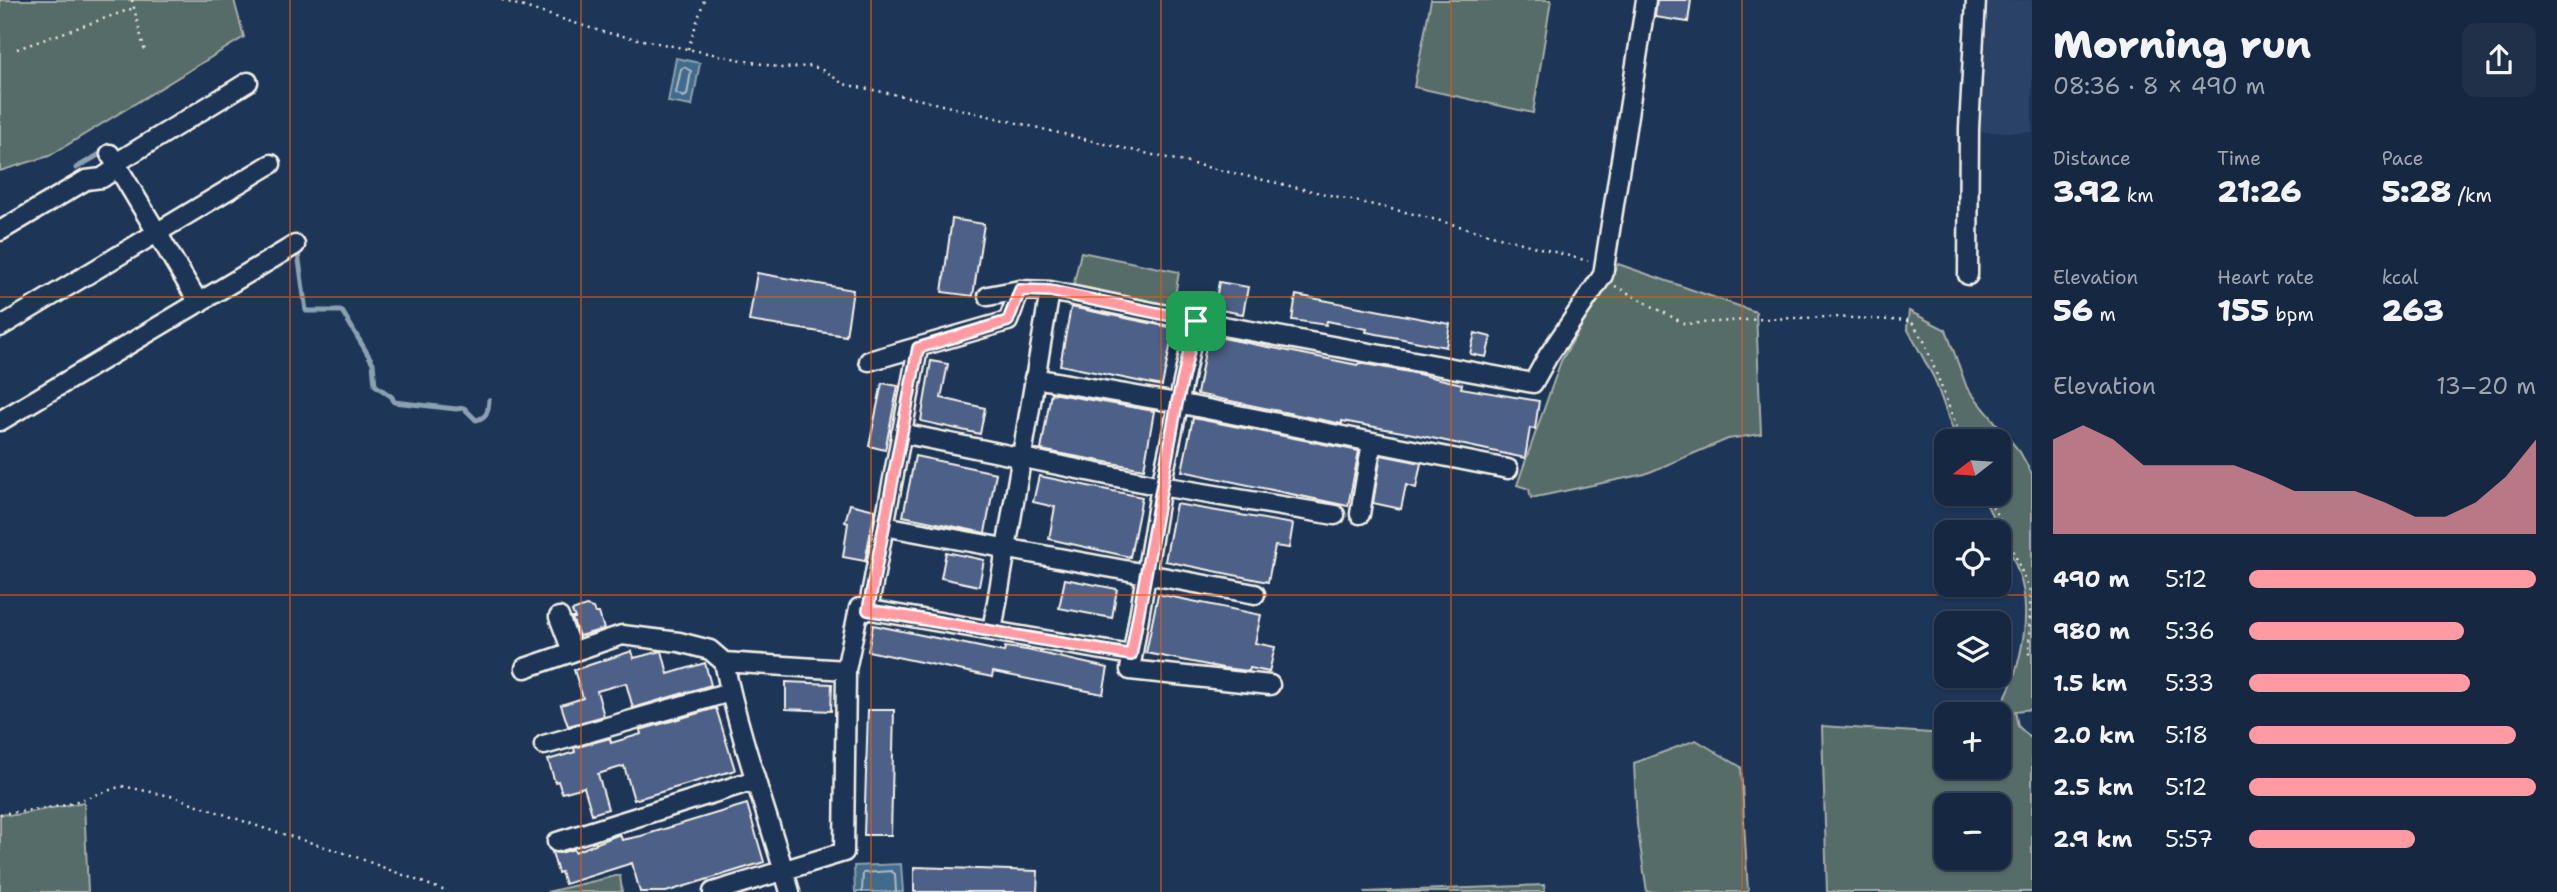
<!DOCTYPE html>
<meta charset="utf-8">
<style>
body{margin:0;font-family:"Shantell Sans",sans-serif;background:#1f3048;color:#f1f3f6;height:100vh;display:flex;flex-direction:column;font-size:26px;white-space:nowrap}
*{box-sizing:border-box;margin:0}
p{font-size:23px;color:#9ea6b1}
.icon{flex:none;width:38px;height:38px;fill:none;stroke:currentColor;stroke-width:2;stroke-linecap:round;stroke-linejoin:round}
.map{position:relative;flex:1;overflow:hidden}
.drawer{display:flex;flex-direction:column;background:#162841;width:525px}
.drawer>*{flex:none}
.needle{width:46px;rotate:253deg}
.tools{position:absolute;left:1934px;top:429px;display:grid;gap:14px}
.tools a{display:grid;place-items:center;width:77px;height:77px;border-radius:14px;background:#162841;box-shadow:0 2px 5px #0004,0 0 0 2px #35445a;font-size:35px}
.pin{position:absolute;display:grid;place-items:center;width:60px;height:60px;color:#fff;margin:-30px;border-radius:14px;box-shadow:0 4px 10px #0006}
.round{display:grid;place-items:center;flex:none;width:74px;height:74px;border-radius:14px;background:#1f3048}
.summary{display:flex;align-items:center;justify-content:space-between;height:119px;padding:0 21px}
h1{font-size:38px;font-weight:800;line-height:52px}
.stats{display:grid;grid-template-columns:repeat(3,1fr);gap:10px;height:119px;padding:7px 21px}
.stats div{display:grid;align-content:center}
.stats b{font-size:30px;font-weight:800}
.stats small{font-size:19px;font-weight:400}
.stats p{font-size:19px}
.chart{height:196px;padding:14px 21px}
.chart p{display:flex;justify-content:space-between}
.chart svg{width:100%;height:126px;margin-top:7px;fill:#ff9aa2;opacity:.7}
ul{padding:0 21px;list-style:none;font-size:23px}
li{display:grid;grid-template-columns:112px 84px 1fr;align-items:center;height:52px}
li i{height:18px;border-radius:9px;background:#ff9aa2}
main{display:flex;flex:1;min-height:0}
.map>svg:first-child{display:block}
</style>
<main>
<div class="map">
<svg width="2032" height="892" viewBox="0 0 2032 892">
<rect width="100%" height="100%" fill="#1d3557"/>
<filter id="ink" filterUnits="userSpaceOnUse"><feTurbulence type="fractalNoise" baseFrequency=".0143" numOctaves="2"/><feDisplacementMap in="SourceGraphic" scale="14" xChannelSelector="R" yChannelSelector="G"/><feConvolveMatrix kernelMatrix="1 2 1 2 8 2 1 2 1" color-interpolation-filters="sRGB"/></filter>
<g filter="url(#ink)">
<!-- built -->
<path fill="#2b4266" d="M1972 0H2032V132H1965Z"/>
<!-- green -->
<path fill="#566c68" stroke="#a5aea8" stroke-width="2" fill-rule="evenodd" d="M0 0H234L244 37 49 156 0 171Z
M1431 0H1551L1533 113 1414 87Z
M1081 252 1179 272 1173 308 1073 287Z
M1618 264 1756 312 1761 434 1728 439 1645 474 1531 498 1529 489 1517 485 1561 361Z
M1909 311 1946 330 1967 388 2020 452 2032 474V709L2015 711 2018 726 2032 739V892H1827L1822 726 1946 734V766H1998V714H1994C2018 685 2030 626 2023 589 2018 561 1994 520 1981 494H1998V441H1957L1934 378 1907 328ZM1946 805H1998V858H1946Z
M1696 740 1741 767 1748 892H1647L1637 825 1634 763Z
M84 802 88 892H0V814L15 815Z
M620 875 622 892H547Z
M1544 885 1545 892H1364Z"/>
<!-- water -->
<path fill="#436b8b" stroke="#8aa1b0" stroke-width="2" d="M676 58 700 63 692 106 668 102Z
M901 864 903 892H855L854 866Z"/>
<g fill="none" stroke-linecap="round" stroke-linejoin="round">
<!-- shore -->
<path stroke="#adbbc3" stroke-width="2" d="M684 67 691 71 687 95 683 97 676 93 681 69Z
M862 892 863 873 891 871 895 874 896 892"/>
<!-- stream -->
<path stroke="#8aa1b0" stroke-width="5" d="M76 168 100 154 108 169
M115 179 138 218
M295 255 298 253 306 311H342L373 363 375 385 392 397 394 402 456 409 464 408 476 420C488 417 488 411 489 400
M196 314 238 289"/>
</g>
<!-- building -->
<path fill="#4d6088" stroke="#f4f1e8" stroke-width="2" d="M1657 0H1691L1688 22 1655 17Z
M952 219 984 224 973 296 942 292Z
M757 273 853 290 846 336 749 321Z
M1219 282 1248 287 1243 314 1214 309Z
M1296 295 1450 324 1446 347 1366 332 1367 329 1327 321 1326 325 1292 320Z
M1071 307 1174 328 1162 386 1060 365Z
M1475 333 1491 337 1486 357 1470 354Z
M1208 335 1358 365 1359 363 1409 372 1462 384 1461 388 1539 401 1535 429 1530 428 1525 458 1413 434 1342 421V424L1197 394Z
M931 361 948 364 941 398 985 408 980 434 921 421Z
M882 383 898 386 885 450 869 446Z
M1051 393 1154 411 1144 469 1041 450Z
M1193 418 1359 451 1348 506 1182 471Z
M1381 455 1421 463 1416 488 1406 485 1401 509 1373 503Z
M915 456 996 473 985 533 903 516Z
M1039 476 1142 497 1130 557 1049 539 1055 507 1033 502Z
M850 504 875 510 865 561 843 557 848 523 845 522Z
M1176 504 1293 524 1289 548 1275 546 1268 582 1165 561Z
M946 552 984 560 979 586 941 578Z
M1065 579 1117 589 1112 618 1059 608Z
M1158 594 1261 615 1255 643 1275 647 1269 672 1250 668 1249 671 1223 668 1146 653Z
M586 606 593 608 595 613H599L604 629 579 636 572 618H575L572 611Z
M873 625 1004 652 1005 647 1027 650 1108 668 1103 694 993 672 992 677 868 651Z
M632 651 634 658 662 651 668 674 705 663 711 685 633 708 626 683 597 691 604 716 568 726 561 705 583 698 574 670Z
M786 682 832 684 831 711 786 709Z
M716 708 735 770 634 800 624 766 598 774 608 809 592 814 584 787 562 793 558 781 555 782 548 760 575 752 574 748 610 738 611 743 638 735 641 734 640 730Z
M868 710H894L891 835H864Z
M747 804 764 862 666 892H640L632 863 565 884 561 872 558 873 552 852 560 853 574 849 575 852 620 834 622 840 641 836Z
M914 867 1038 871 1037 892H914Z"/>
<g fill="none" stroke-linecap="round" stroke-linejoin="round">
<!-- minor casing -->
<g stroke="#f4f1e8" stroke-width="23">
<path id="minor" d="M110 154 199 303
M116 163 248 82
M0 231 86 180 102 178 118 167
M1968 275 1969 128 1976 0
M988 296 1020 290 1050 291 1196 321 1533 383 1548 356 1603 275 1646 0
M1196 321 1161 486 1130 670 1270 685
M0 327 271 164
M869 361 1008 321 1020 290
M1034 378 1177 403 1508 469
M0 421 295 245
M901 433 1161 486 1335 515
M1360 514 1372 442
M884 526 1255 594
M868 610 918 348
M559 617 572 651
M992 631 1050 291
M724 662C740 740 768 815 790 892
M525 668 622 635 679 642 710 650 724 662 846 670
M544 745 730 692
M557 842 755 780
M713 892 844 852 846 670 859 608 1131 655"/>
</g>
<!-- path -->
<path stroke="#f4f1e8" stroke-width="2.5" stroke-dasharray="2 5" stroke-linecap="butt" d="M132 0 145 52
M502 0 603 32 782 68 812 66 827 72 843 84 913 98 1105 144 1422 216 1588 261
M17 49 134 8
M688 49 704 0
M1615 286 1685 324 1762 319 1835 317 1911 321 1924 341 1962 441
M1986 494 2005 530 2030 592 2029 656
M0 814 62 806 122 786 175 797 263 828 348 854 448 892"/>
<!-- minor -->
<use href="#minor" stroke="#1d3557" stroke-width="18"/>
</g>
</g>
<g fill="none" stroke-linecap="round" stroke-linejoin="round" filter="url(#ink)">
<!-- route casing -->
<g stroke="#fff" stroke-width="14">
<path id="route" d="M1020 290 1050 291 1196 321 1177 403 1131 655 868 610 918 348 1008 321Z"/>
</g>
<!-- route -->
<use href="#route" stroke="#ff9aa2" stroke-width="9"/>
</g>
<!-- grid -->
<path fill="none" stroke="#e8590c" stroke-width="2" stroke-opacity="0.55" d="M290 0V892M581 0V892M871 0V892M1161 0V892M1451 0V892M1742 0V892M0 297H2032M0 595H2032"/>
</svg>
<div class="tools">
<a><svg class="needle" viewBox="-14 -14 28 28"><path d="M0-13l5 13h-10z" fill="#e53935"/><path d="M0 13l5-13h-10z" fill="#9ea6b1"/></svg></a>
<a><svg class="icon" aria-label="locate" viewBox="0 0 24 24"><circle cx="12" cy="12" r="6"/><path d="M12 2v4M12 18v4M2 12h4M18 12h4"/></svg></a>
<a><svg class="icon" aria-label="layers" viewBox="0 0 24 24"><path d="M12 4l9 5-9 5-9-5zM3 14l9 5 9-5"/></svg></a>
<a>+</a>
<a>−</a>
</div>
<div class="pin" style="left:1196px;top:321px;background:#1e9e55"><svg class="icon" aria-label="arrive" viewBox="0 0 24 24"><path d="M6 21V4h12l-3 4 3 4H6"/></svg></div>
</div>
<section class="drawer">
<div class="summary"><div><h1>Morning run</h1><p>08:36 · 8 × 490 m</p></div><a class="round"><svg class="icon" aria-label="share" viewBox="0 0 24 24"><path d="M12 15V3M7 8l5-5 5 5M5 13v7h14v-7"/></svg></a></div>
<div class="stats">
<div><p>Distance</p><b>3.92<small> km</small></b></div>
<div><p>Time</p><b>21:26</b></div>
<div><p>Pace</p><b>5:28<small> /km</small></b></div>
</div>
<div class="stats">
<div><p>Elevation</p><b>56<small> m</small></b></div>
<div><p>Heart rate</p><b>155<small> bpm</small></b></div>
<div><p>kcal</p><b>263</b></div>
</div>
<div class="chart"><p><span>Elevation</span>13–20 m</p>
<svg viewBox="0 0 160 44" preserveAspectRatio="none"><path d="M0 44V11L10 6L20 11L30 20L40 20L50 20L60 20L70 24L80 29L90 29L100 29L110 33L120 38L130 38L140 33L150 24L160 11V44z"/></svg>
</div>
<ul>
<li><b>490 m</b>5:12<i style="width:100%"></i></li>
<li><b>980 m</b>5:36<i style="width:75%"></i></li>
<li><b>1.5 km</b>5:33<i style="width:77%"></i></li>
<li><b>2.0 km</b>5:18<i style="width:93%"></i></li>
<li><b>2.5 km</b>5:12<i style="width:100%"></i></li>
<li><b>2.9 km</b>5:57<i style="width:58%"></i></li>
</ul>
</section>
</main>
